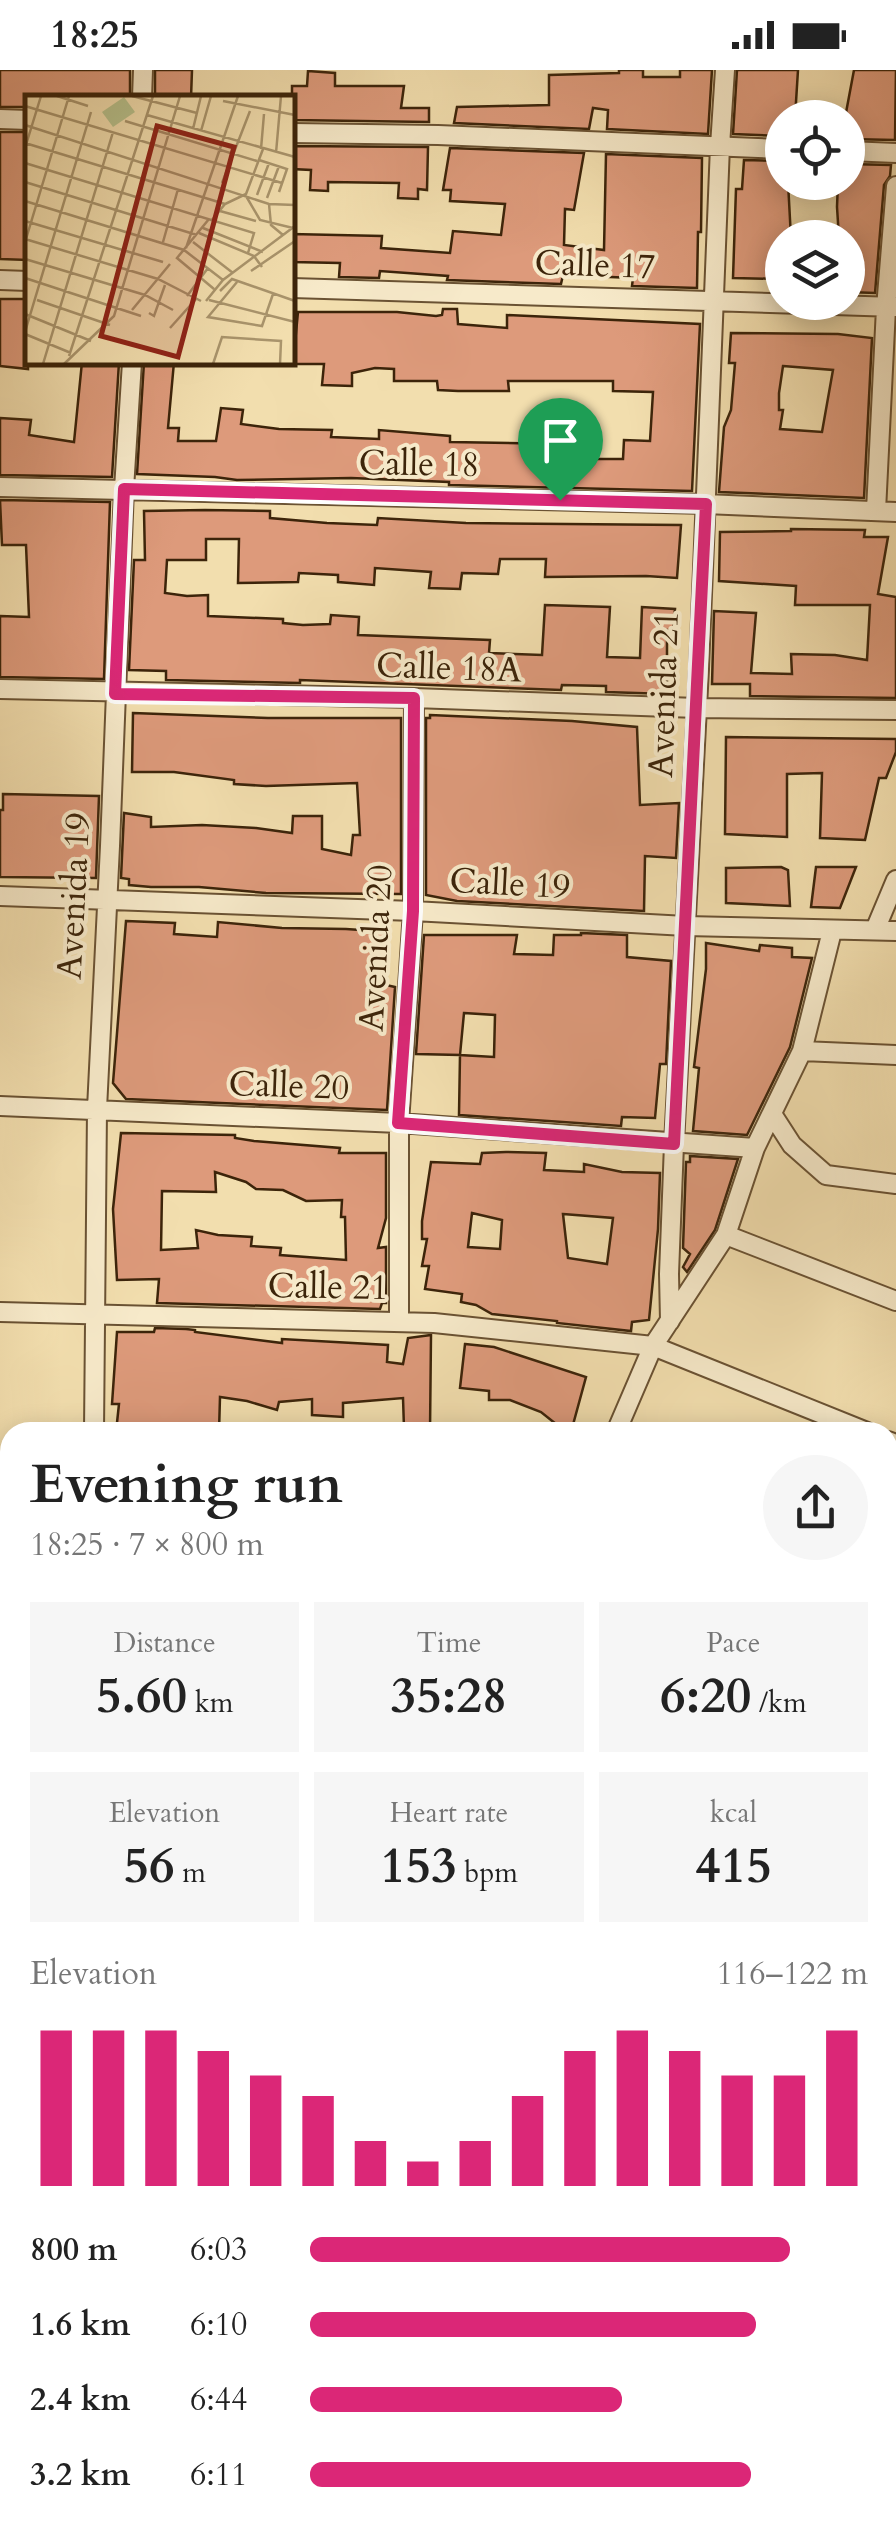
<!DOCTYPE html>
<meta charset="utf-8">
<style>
body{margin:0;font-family:Cardo,serif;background:#f6f6f6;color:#222;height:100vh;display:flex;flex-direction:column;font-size:38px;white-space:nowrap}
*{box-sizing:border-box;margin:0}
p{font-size:32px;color:#767676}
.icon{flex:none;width:55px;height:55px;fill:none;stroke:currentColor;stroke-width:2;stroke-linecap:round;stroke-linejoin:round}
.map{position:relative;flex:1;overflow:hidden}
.drawer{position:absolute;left:0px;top:1352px;width:898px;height:1112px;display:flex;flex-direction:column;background:#fff;border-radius:30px 30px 0 0;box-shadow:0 5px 25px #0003}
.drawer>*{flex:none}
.tools{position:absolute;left:765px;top:30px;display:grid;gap:20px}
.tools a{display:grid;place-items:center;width:100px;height:100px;border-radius:50%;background:#fff;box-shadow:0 5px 25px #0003;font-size:50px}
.pin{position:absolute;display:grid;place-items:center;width:85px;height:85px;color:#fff;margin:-102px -42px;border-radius:50% 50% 50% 0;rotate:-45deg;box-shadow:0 0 10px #0007}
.pin .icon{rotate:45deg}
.round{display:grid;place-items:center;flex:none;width:105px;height:105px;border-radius:52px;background:#f6f6f6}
.overview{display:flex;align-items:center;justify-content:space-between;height:170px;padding:0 30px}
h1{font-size:55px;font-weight:800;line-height:75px}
.figures{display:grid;grid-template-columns:repeat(3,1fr);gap:15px;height:170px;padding:10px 30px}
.figures div{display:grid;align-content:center;border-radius:0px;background:#f6f6f6;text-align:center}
.figures b{font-size:50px;font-weight:800}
.figures small{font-size:28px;font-weight:400}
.figures p{font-size:28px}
.chart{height:280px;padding:20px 30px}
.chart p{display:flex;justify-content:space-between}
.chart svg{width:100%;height:180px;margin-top:10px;stroke:#db2777;stroke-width:6}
ul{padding:0 30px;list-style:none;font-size:32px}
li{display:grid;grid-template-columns:160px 120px 1fr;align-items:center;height:75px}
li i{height:25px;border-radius:12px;background:#db2777}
.status{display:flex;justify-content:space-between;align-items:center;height:70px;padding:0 50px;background:#fff;direction:ltr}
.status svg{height:28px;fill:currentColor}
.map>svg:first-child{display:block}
</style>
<div class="status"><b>18:25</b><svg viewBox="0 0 49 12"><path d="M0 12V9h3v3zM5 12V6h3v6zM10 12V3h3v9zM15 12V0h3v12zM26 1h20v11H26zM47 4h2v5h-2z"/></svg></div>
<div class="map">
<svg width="896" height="2463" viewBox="0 0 896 2463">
<rect width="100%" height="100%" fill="#f2deae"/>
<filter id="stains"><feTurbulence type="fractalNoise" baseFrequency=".002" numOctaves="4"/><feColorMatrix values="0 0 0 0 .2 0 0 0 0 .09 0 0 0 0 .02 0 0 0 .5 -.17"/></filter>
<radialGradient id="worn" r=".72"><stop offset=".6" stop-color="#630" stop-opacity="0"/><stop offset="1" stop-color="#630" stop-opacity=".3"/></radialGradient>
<!-- building -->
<path fill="#dd9a7b" stroke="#3c240a" stroke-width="2.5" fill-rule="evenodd" d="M0 0H130V28H28V37H0Z
M155 0H192L191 28H155Z
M619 0H643V7H680V0H712L708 64 607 59 608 40 593 38 589 59 454 53 457 37 549 35V5L619 3Z
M737 0H798L795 48H782V66L733 64Z
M854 0H896L895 70 848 69V48H845Z
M308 1 335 3V16H404L401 38H429V52L292 50V16H307Z
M0 62H28V190L0 189Z
M292 76 428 77 427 120 418 119V129L398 128 399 113 328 112V121L310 120 311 100 292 99Z
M450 78 584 83 574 140 565 139 564 175 604 180 606 84 702 88 701 162H698L697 218 632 216 633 208 563 205 561 214 447 210 448 206 380 201 379 208 339 207 340 193 292 192V164L382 166 381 178 450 183 453 161 501 165 505 134 450 131 451 120H443Z
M744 90 782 91V112H788L791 168H782V209L733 208 736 119H742Z
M848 94 891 95 890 106 884 115 875 223 848 222V168H839L837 137 838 112H848Z
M0 229H28V299L0 296Z
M443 239H457L458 254 507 258V245L700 254 692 421 449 415V412L351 408 237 410 215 407 137 404 144 292H174L168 358H179L178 371H216L221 338 243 340 241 354 279 359 332 360 331 367 379 369V360L450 366V372L557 374 556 389H623L624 370 650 371 653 322 613 321V311H508L509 321H458L438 320 437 311H394V299L375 298 352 303V316L322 315 324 294H293L298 242H397L436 246 442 245Z
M731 263 838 264 872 268 864 428 719 422 724 357 731 340 735 293H729ZM783 296 833 300 822 362 780 359 783 340H779V323Z
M82 292H119L112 407 0 405V348L31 350 29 365 74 372Z
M0 430 110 432 104 609 0 607V546L29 547 26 475H2Z
M205 440 270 441V448L327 453 377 455 378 448 466 453 681 455 677 508 646 506 545 507 546 489H500L498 504 462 503 460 519 429 518 431 502 375 498 374 515 338 512V505L299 503 298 512 238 513 239 469H206V490H167L165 523 187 526 208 525V546L283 549V553L303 555 330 554 331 545 359 547 358 565 490 570 489 583 542 585 545 535 610 537 607 587 640 588 642 537 675 539 673 560H667V624L606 622V616L562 615 561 620 300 610V613L166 610V601L129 600 134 490H145L144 441Z
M791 459 865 460 864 467H888L878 524 896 527V628L750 626V614H712L714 541 756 543 751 603 792 604 791 584 835 585 867 590 870 535H795L796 516 719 511 720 462 791 461Z
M133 643 268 648H401V824L266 823 199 817H151L129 815V809L121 808 124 743 151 747V757L202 755 256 758 292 763 293 746H322V779L351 785 353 765H360L357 713 266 716 234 714V710L174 702H132Z
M430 645 572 651 637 657 640 735 679 733 676 788 645 786 644 841 457 831 426 825V648H430Z
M726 667 896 669V682L886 708H879L865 770 820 768 822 703 787 704V767L725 764Z
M3 724 99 726 96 808 0 807V740H3Z
M781 797 788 800 790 836 726 833V798Z
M816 797H856L840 838 811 837Z
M126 851 175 853 174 864 217 867 218 852 282 858 346 859 389 862 386 915 395 917 387 1040 126 1029 113 1013Z
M581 863 627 865V887L671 891 666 994H660L655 1048 622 1047 621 1056 459 1045 460 985 416 984 424 865H517L514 884 553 885 554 865H581ZM464 943 495 945 494 987 460 985Z
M706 873 759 881 760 875 792 878V887L812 888 790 977 747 1065 693 1061 699 998 694 997 706 899Z
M121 1063 235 1065V1068L254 1071 340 1078 339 1083H386V1148L378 1178 386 1177V1233H382L380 1239 157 1233 159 1209 117 1210 113 1139ZM215 1102 246 1112 256 1119 283 1120 306 1131 342 1130 341 1147H345L346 1190 280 1185 281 1178 251 1176 252 1167 218 1165 196 1160 198 1178 161 1180 162 1121 216 1122Z
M506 1082 546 1083 544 1100 584 1102V1094L622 1102 660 1103 658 1159 649 1250 632 1252 631 1261 557 1253V1251L492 1244 476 1235 461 1232 462 1224 425 1219 429 1196H422L427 1169H422V1151L431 1092 480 1094 482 1083ZM472 1143 502 1150 500 1179 468 1177ZM563 1144 613 1148 607 1194 568 1188Z
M690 1086 738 1089 715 1160 687 1202 683 1197 690 1184 683 1178 686 1092H690Z
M155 1258 186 1259 195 1260V1262L282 1273V1269L388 1275 387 1292 403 1294 408 1268 431 1265 430 1361 404 1358 403 1328 343 1333V1347L312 1345V1329L279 1332 277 1340 247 1331 220 1327 219 1362H116L119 1334H112L117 1262H154Z
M465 1274 494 1277 586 1307 571 1362H554L556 1354 541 1342 510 1330H489V1321L460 1318Z"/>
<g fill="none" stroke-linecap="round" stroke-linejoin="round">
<!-- minor casing -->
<g stroke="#6a5233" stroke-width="22">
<path id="minor" d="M142 28 143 0
M0 49 28 50
M292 63 438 65 782 79
M848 81 896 83
M0 210 28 211
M292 218 896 237
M0 417 705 434 896 442
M876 441 886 238 896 116
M0 619 414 628 697 638 896 640
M0 826 413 841 686 856 896 861
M875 860 896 810
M802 981 896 985
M0 1036 399 1053 755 1078
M772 1044 792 1075 826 1105 896 1114
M726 1165 896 1231
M0 1242 434 1253 653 1276 867 1362
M399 1251V1053L413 841 414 628
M670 1251 669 1204 674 1074 699 599 720 76 725 0
M94 1362 97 1039 110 776 124 419 132 292
M616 1362 653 1276 726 1165 755 1078 802 981 832 861
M888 1371 896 1374
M0 1450 10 1451
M888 1506 896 1510
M888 1600 896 1582
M0 1656H10
M888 1774 896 1775
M0 1865H10
M888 1882 896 1868
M0 2079H10
M0 2307 10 2308
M0 2417 10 2403"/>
</g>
<!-- minor -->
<use href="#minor" stroke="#f7eaca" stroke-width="18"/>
</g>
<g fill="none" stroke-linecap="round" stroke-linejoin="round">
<!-- route casing -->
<g stroke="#fff" stroke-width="20">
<path id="route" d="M124 419 706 434 674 1074 398 1053 413 841 414 628 115 624Z"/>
</g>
<!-- route -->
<use href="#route" stroke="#db2777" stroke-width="12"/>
</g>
<g text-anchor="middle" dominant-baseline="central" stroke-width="8" stroke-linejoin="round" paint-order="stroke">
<!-- street labels -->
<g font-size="35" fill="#3c240a" stroke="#f7eaca">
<text transform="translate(595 195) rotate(2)">Calle 17</text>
<text transform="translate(419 394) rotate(1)">Calle 18</text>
<text transform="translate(449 598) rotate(2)">Calle 18A</text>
<text transform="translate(664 624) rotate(-88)">Avenida 21</text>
<text transform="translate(510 814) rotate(3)">Calle 19</text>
<text transform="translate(74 826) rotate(-87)">Avenida 19</text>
<text transform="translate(376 878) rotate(-87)">Avenida 20</text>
<text transform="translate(289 1016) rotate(2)">Calle 20</text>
<text transform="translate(328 1217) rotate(1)">Calle 21</text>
</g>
</g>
<!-- overview -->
<g transform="translate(25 25)">
<rect width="270" height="270" fill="#f2deae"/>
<path d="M99 2 110 17 88 32 77 17Z" fill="#b7c28d"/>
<path fill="none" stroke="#a9946c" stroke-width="2.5" d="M32 1 63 11M107 1 172 18M198 6 270 20M0 11 257 88M122 20 270 62M100 26 232 66M0 30 244 109 270 110M168 34 176 1M176 36 186 1M0 48 200 109M0 53 16 1M236 54 239 19M251 58 256 1M234 65 262 74 254 97M0 68 229 138 223 158M0 87 172 140M197 88 225 16M232 100 244 68M221 101 235 125 268 133M242 103 254 71M0 106 159 155 198 185M244 109 246 130 258 140M195 116 231 126M184 124 152 163 189 194M187 125 200 109 221 99 238 54M0 126 138 167M178 133 238 157M174 138 229 161 237 172M0 144 133 184 176 206M1 144 44 1M138 147 153 94M168 147 208 178M161 153 213 1M0 164 120 200 148 215M226 176 270 146M0 183 116 221M212 187 183 222 237 231 248 199M195 196 207 184 270 206M162 201 183 173M12 205 85 230M184 205 270 227M181 206 198 185 270 131M107 215 145 169M124 218 129 221 140 190M0 219 66 246M145 233 171 204M0 237 66 17M0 239 46 258M44 261 128 1M18 269 88 37M39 269 89 221 155 1M188 269 197 242 256 246 255 269"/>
<path fill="#8f2418" fill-opacity="0.15" stroke="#8f2418" stroke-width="5" d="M132 31 209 52 153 262 76 241Z"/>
<rect width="270" height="270" fill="none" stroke="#3c240a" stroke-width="5"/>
</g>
<rect width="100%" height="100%" filter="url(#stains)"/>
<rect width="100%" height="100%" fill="url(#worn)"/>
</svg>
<div class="tools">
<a><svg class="icon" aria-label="locate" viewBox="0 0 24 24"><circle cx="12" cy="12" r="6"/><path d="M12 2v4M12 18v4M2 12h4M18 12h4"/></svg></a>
<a><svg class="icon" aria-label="layers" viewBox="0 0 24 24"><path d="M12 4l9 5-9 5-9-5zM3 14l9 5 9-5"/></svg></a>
</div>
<div class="pin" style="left:560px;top:430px;background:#1e9e55"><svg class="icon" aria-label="arrive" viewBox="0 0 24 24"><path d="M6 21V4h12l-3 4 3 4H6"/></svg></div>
<section class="drawer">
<div class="overview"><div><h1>Evening run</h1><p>18:25 · 7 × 800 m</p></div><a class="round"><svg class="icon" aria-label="share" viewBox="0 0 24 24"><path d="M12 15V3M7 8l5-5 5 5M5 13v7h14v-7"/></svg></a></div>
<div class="figures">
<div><p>Distance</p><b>5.60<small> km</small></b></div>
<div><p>Time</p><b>35:28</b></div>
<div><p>Pace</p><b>6:20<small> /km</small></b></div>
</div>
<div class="figures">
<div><p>Elevation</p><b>56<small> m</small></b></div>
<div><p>Heart rate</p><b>153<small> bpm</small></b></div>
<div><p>kcal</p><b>415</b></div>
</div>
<div class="chart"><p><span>Elevation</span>116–122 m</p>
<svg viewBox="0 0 160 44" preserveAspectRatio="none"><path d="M5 44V6M15 44V6M25 44V6M35 44V11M45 44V17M55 44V22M65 44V33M75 44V38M85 44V33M95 44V22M105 44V11M115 44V6M125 44V11M135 44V17M145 44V17M155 44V6"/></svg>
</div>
<ul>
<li><b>800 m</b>6:03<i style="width:86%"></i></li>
<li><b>1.6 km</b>6:10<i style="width:80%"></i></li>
<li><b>2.4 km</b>6:44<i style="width:56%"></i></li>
<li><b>3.2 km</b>6:11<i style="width:79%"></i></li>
</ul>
</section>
</div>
